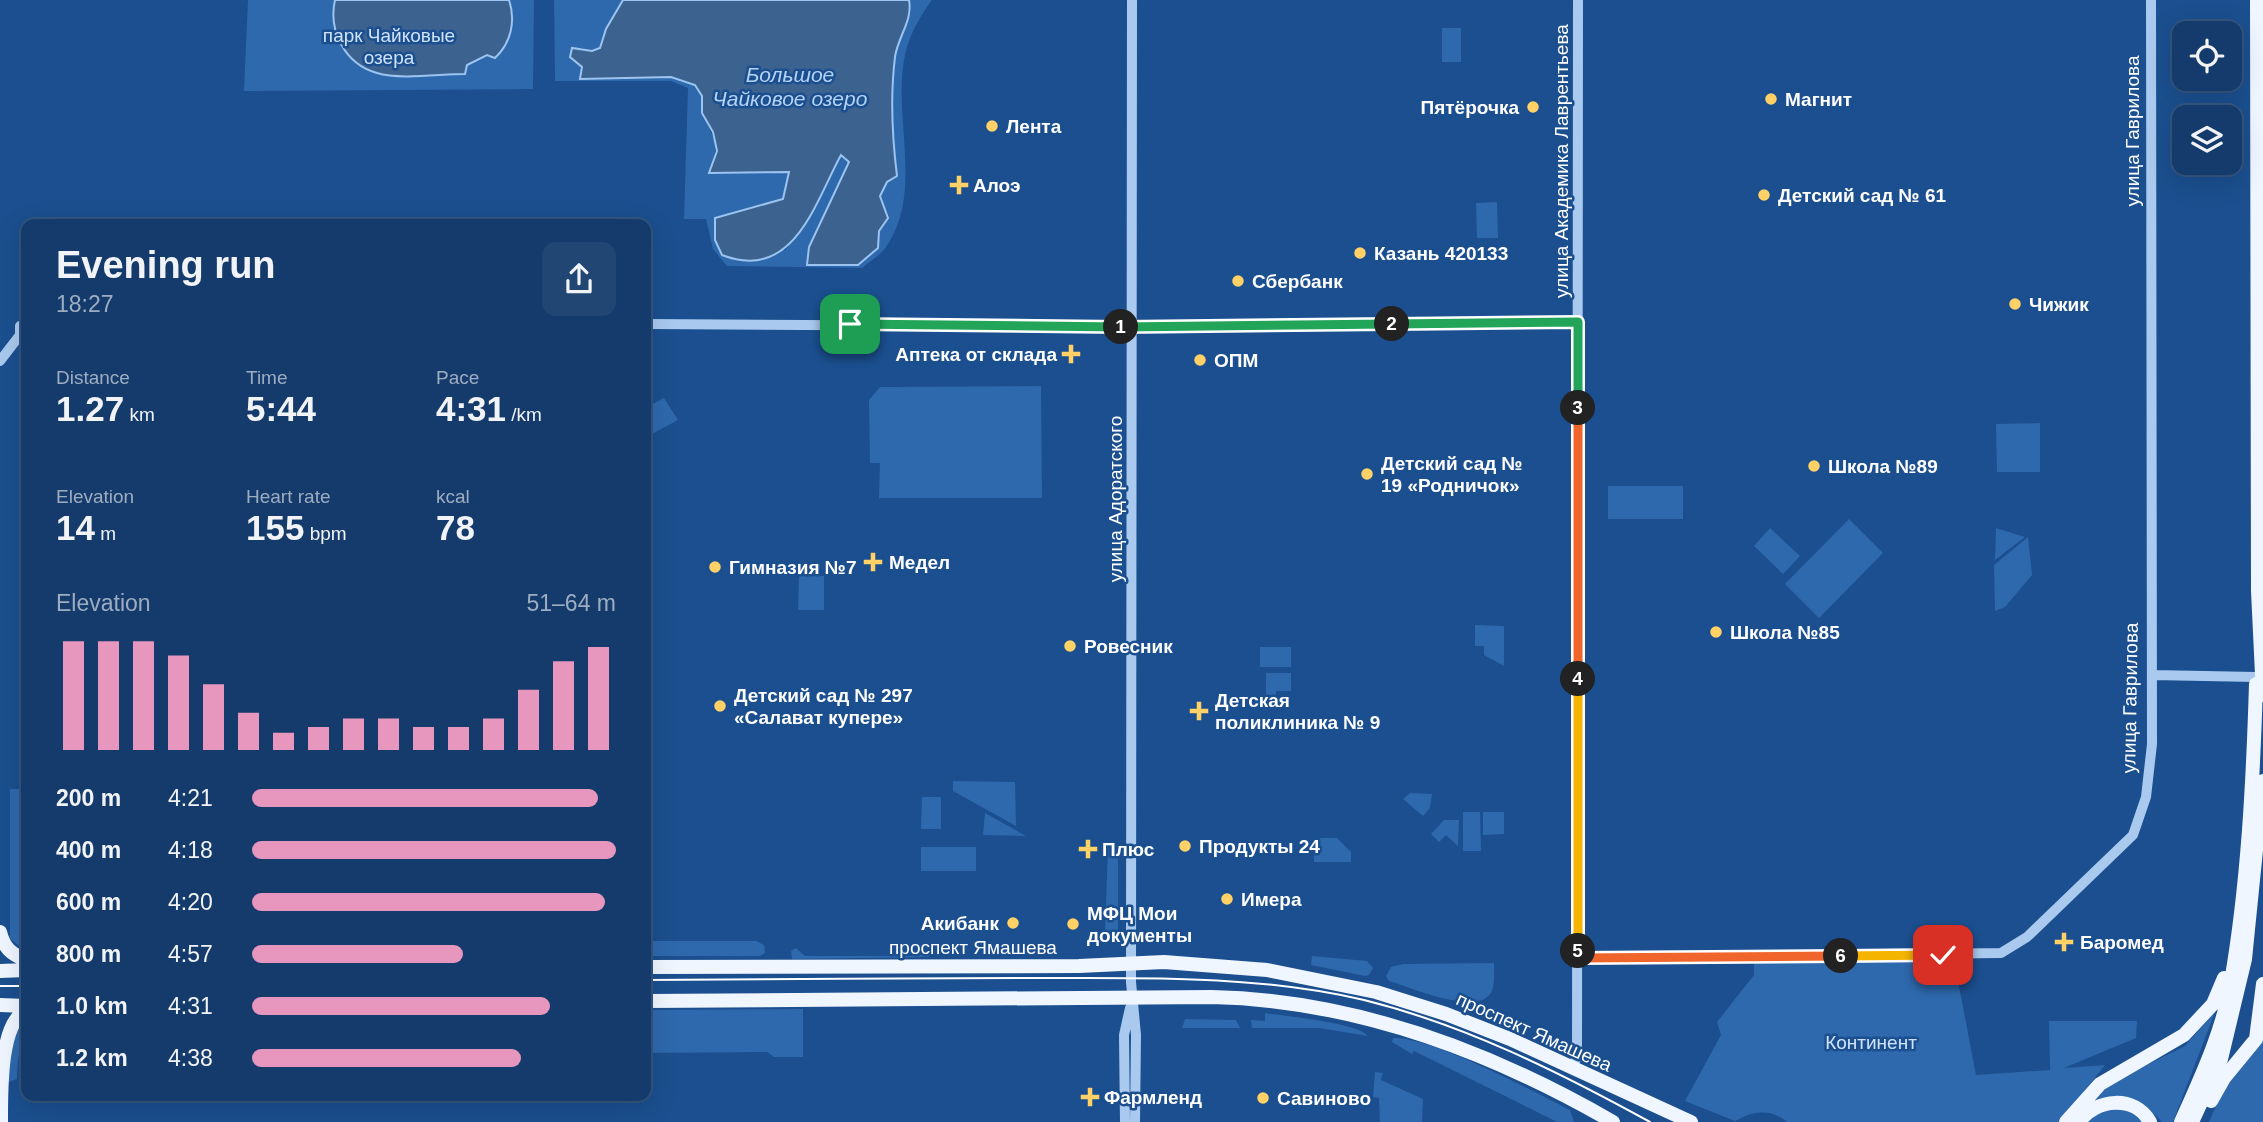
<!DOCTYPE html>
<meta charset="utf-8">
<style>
body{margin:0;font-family:Arial,sans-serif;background:#214673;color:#f1f3f6;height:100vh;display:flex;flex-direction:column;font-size:26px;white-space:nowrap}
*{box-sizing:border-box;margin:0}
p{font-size:23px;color:#9dadc1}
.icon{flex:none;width:38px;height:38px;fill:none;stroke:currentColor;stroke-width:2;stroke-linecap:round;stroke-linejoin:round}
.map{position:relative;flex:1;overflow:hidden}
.details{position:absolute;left:21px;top:219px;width:630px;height:882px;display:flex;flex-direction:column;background:#143b6b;border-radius:14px;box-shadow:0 7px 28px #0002,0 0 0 2px #33557e}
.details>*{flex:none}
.controls{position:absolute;left:2172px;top:21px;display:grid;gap:14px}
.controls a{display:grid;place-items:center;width:70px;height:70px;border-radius:14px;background:#143b6b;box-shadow:0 7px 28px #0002,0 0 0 2px #33557e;font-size:35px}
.pin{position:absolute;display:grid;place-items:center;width:60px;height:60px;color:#fff;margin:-30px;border-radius:14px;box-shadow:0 4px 10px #0006}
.km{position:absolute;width:35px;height:35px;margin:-18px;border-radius:50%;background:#222;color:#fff;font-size:19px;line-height:35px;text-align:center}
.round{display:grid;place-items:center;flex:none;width:74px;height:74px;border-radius:14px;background:#214673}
.summary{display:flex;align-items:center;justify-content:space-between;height:119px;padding:0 35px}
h1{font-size:38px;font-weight:700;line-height:52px}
.figures{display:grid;grid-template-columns:repeat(3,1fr);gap:10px;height:119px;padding:7px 35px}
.figures div{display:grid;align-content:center}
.figures b{font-size:35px;font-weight:700}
.figures small{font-size:19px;font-weight:400}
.figures p{font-size:19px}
.chart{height:196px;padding:14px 35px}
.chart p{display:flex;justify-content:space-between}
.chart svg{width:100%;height:126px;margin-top:7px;stroke:#e797bd;stroke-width:6}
ul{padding:0 35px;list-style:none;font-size:23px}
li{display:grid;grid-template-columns:112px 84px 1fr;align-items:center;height:52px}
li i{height:18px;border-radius:9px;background:#e797bd}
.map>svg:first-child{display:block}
</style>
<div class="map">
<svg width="2263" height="1122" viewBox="0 0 2263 1122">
<rect width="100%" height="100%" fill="#1b4f8f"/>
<!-- green -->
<path fill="#2e69ad" d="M248 0H534L533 89 244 91Z
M554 0H623L602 38 600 48 592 51 580 48 575 61 582 67C602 71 622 77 642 78 659 79 681 74 695 86 706 95 699 106 704 116 715 142 720 144 709 172H789L783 199 715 218 785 250 800 233 841 155 849 161 831 205 878 248 879 231 888 218 880 197 887 182 895 53 911 12 909 0H932C922 14 912 30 907 47 889 111 926 189 886 247 881 255 870 261 862 268L727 266 713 249 706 219H684L688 88 671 81H555Z
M1442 28H1461V62H1442Z
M1497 202 1498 238H1477L1476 203Z
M1041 386 1042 498H879L880 463H870L869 400 880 387Z
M664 398 678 420 652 434 649 406Z
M2040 423V472H1997L1996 424Z
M1608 486H1683V519H1608Z
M1849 519 1883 553 1819 618 1785 584Z
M1770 528 1800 556 1783 574 1754 546Z
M1996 528 2025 537 1995 560Z
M2028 537 2032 575 2005 607 1995 611 1994 565Z
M799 576H824V610H798Z
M1475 625 1504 626V666L1484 655V646H1475Z
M1260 647H1291V667H1260Z
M1266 673H1291V691H1276V708H1266Z
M953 781 1015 782 1016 826 953 791Z
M10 789H26V906L22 907V948L10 939Z
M1410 793 1432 794 1430 808 1423 816 1403 799Z
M922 797H941V829H921Z
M1463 812H1480L1481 851H1463Z
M1483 812H1504V834L1483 835Z
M985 813 1026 836 983 835Z
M1444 820H1459L1458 846 1446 835 1439 842 1431 834Z
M1314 838H1337L1351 852V862H1314Z
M1118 844V933L1105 934 1108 845Z
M921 847H976V871H921Z
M646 941H756L764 945 765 953 760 956H646Z
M796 948 805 956H920L922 949 928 951 929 957 792 959 791 951Z
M1312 956 1367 961 1373 968 1369 975 1365 976 1311 965Z
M1754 960H1954L1976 1075 2050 1070 2049 1021H2137L2136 1038 2064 1068 2105 1065 2060 1122H1787C1770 1108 1753 1111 1735 1121L1685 1101 1721 1035 1717 1022 1754 975Z
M1494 963C1494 972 1495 983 1492 991 1480 1018 1410 987 1389 981L1386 976 1391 967 1403 964Z
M803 1009V1057H774L767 1052 646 1053V1010Z
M2215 1012 2173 1122H2162C2134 1093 2124 1100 2087 1107L2106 1085 2185 1046Z
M1265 1013C1285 1016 1358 1023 1368 1036L1319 1028H1252L1251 1020 1265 1021Z
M1185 1019 1236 1020 1240 1028H1182Z
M22 1020C22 1041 17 1058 17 1079L6 1083 10 1030Z
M2263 1027V1122H2209L2224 1088Z
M1393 1038C1430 1036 1533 1091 1570 1110L1574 1122H1557L1414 1051 1412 1054 1392 1042Z
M1375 1072 1383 1073 1381 1080 1423 1099 1422 1122H1380L1379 1098 1373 1097Z
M2120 1107 2134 1112 2144 1122H2084L2103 1108Z"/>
<!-- water -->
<path fill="#3c6290" stroke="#9cc4f0" stroke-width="2" d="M335 0H509C516 21 511 43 495 58L487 55 467 65 465 74C440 74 400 80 377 73 345 64 328 31 335 0Z
M623 0H909C913 21 898 36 895 57 890 97 892 136 897 176L887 182 880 196 888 218 879 231 878 248 858 265H807L809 247 849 162 841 155C815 202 794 283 722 255L715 240V218L783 199 789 172 709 173 717 151 713 132 702 113V96L695 85 671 77 580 79 582 67 570 57 572 48 592 51 600 48 606 29Z"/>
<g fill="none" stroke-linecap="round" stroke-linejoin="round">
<!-- minor -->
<path stroke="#a9c9ee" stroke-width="10" d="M1132 0 1131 982 1136 1035 1135 1122
M646 324 1143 327 1578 322
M0 361 20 335V326H26
M2152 675 2256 677
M1578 958 2001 953 2027 937 2133 835 2146 797 2152 744 2151 0
M1573 1068 1577 1055 1578 0
M1125 1122 1124 1035 1130 1008"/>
<!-- major -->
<path stroke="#f0f6ff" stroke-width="14" d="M2257 0 2258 591 2263 695
M0 932C4 948 11 954 26 960
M646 967 1079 966 1164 962 1267 970 1376 992 1446 1014 1510 1039 1691 1122
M0 971 26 970
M646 1001 1212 997C1355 1000 1490 1051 1613 1122
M0 1005 26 1006
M2211 1101 2224 1078 2256 1039 2263 984
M1 1122C1 1090 0 1022 26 1011
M2066 1122 2100 1084 2184 1035 2213 1004 2224 978
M2079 1122C2096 1098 2135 1095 2150 1122
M2181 1122C2201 1077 2223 1031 2231 982 2248 884 2253 783 2256 684
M2192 1122 2221 1059 2245 959 2263 781"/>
<!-- tram -->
<path stroke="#fff" stroke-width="2" d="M646 980C776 979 907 978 1037 978 1146 978 1257 975 1364 1000 1465 1025 1559 1072 1650 1122
M0 986H26"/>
</g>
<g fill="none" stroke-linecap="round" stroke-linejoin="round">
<!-- split-1 casing -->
<g stroke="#fff" stroke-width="14">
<path id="split-1" d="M850 324 1121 327"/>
</g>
<!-- split-2 casing -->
<g stroke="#fff" stroke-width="14">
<path id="split-2" d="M1121 327 1392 324"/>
</g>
<!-- split-3 casing -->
<g stroke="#fff" stroke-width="14">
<path id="split-3" d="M1392 324 1578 322V408"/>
</g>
<!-- split-4 casing -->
<g stroke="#fff" stroke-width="14">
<path id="split-4" d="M1578 679V408"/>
</g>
<!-- split-5 casing -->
<g stroke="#fff" stroke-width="14">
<path id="split-5" d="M1578 951V679"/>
</g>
<!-- split-6 casing -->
<g stroke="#fff" stroke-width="14">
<path id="split-6" d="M1578 951V958L1841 956"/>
</g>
<!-- split-7 casing -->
<g stroke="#fff" stroke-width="14">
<path id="split-7" d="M1841 956 1943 955"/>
</g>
<!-- split-1 -->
<use href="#split-1" stroke="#22a559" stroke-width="9"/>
<!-- split-2 -->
<use href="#split-2" stroke="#22a559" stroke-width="9"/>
<!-- split-3 -->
<use href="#split-3" stroke="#22a559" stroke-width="9"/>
<!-- split-4 -->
<use href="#split-4" stroke="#f0652b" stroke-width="9"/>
<!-- split-5 -->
<use href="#split-5" stroke="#f5b400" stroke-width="9"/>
<!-- split-6 -->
<use href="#split-6" stroke="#f0652b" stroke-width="9"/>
<!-- split-7 -->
<use href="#split-7" stroke="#f5b400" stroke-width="9"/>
</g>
<!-- markers -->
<g fill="#ffd166" stroke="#1b4f8f" stroke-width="2.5">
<circle cx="1771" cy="99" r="7"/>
<circle cx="1533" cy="107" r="7"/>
<circle cx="992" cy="126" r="7"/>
<path d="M955.5 174.5h7v7h7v7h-7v7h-7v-7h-7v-7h7z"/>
<circle cx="1764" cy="195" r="7"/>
<circle cx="1360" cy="253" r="7"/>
<circle cx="1238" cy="281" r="7"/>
<circle cx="2015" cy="304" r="7"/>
<path d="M1067.5 343.5h7v7h7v7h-7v7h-7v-7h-7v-7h7z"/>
<circle cx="1200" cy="360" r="7"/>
<circle cx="1814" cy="466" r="7"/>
<circle cx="1367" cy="474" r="7"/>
<path d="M869.5 551.5h7v7h7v7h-7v7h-7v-7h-7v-7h7z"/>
<circle cx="715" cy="567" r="7"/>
<circle cx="1716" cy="632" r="7"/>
<circle cx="1070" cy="646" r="7"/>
<circle cx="720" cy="706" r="7"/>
<path d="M1195.5 700.5h7v7h7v7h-7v7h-7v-7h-7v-7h7z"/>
<circle cx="1185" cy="846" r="7"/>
<path d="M1084.5 838.5h7v7h7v7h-7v7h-7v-7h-7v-7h7z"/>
<circle cx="1227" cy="899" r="7"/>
<circle cx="1013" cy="923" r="7"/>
<circle cx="1073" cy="924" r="7"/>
<path d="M2060.5 931.5h7v7h7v7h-7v7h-7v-7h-7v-7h7z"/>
<path d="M1086.5 1086.5h7v7h7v7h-7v7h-7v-7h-7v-7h7z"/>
<circle cx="1263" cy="1098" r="7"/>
</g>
<g text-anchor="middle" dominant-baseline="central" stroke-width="5" stroke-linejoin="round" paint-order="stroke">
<!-- park labels -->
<g font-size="19" fill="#cfe3fa" stroke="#1b4f8f">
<text x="389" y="35">парк Чайковые<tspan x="389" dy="22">озера</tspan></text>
<text x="1871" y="1042">Континент</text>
</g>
<!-- poi labels -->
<g font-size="19" font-weight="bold" fill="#fff" stroke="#1b4f8f" text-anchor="start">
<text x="1785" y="99">Магнит</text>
<text x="1519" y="107" text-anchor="end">Пятёрочка</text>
<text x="1006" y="126">Лента</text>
<text x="973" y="185">Алоэ</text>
<text x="1778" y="195">Детский сад № 61</text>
<text x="1374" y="253">Казань 420133</text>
<text x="1252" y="281">Сбербанк</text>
<text x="2029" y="304">Чижик</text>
<text x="1057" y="354" text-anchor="end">Аптека от склада</text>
<text x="1214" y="360">ОПМ</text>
<text x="1381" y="463">Детский сад №<tspan x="1381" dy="22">19 «Родничок»</tspan></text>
<text x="1828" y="466">Школа №89</text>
<text x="889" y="562">Медел</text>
<text x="729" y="567">Гимназия №7</text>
<text x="1730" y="632">Школа №85</text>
<text x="1084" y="646">Ровесник</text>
<text x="734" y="695">Детский сад № 297<tspan x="734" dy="22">«Салават купере»</tspan></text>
<text x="1215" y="700">Детская<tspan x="1215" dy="22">поликлиника № 9</tspan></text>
<text x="1199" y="846">Продукты 24</text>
<text x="1102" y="849">Плюс</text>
<text x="1241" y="899">Имера</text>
<text x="1087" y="913">МФЦ Мои<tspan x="1087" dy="22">документы</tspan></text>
<text x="999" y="923" text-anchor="end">Акибанк</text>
<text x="2080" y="942">Баромед</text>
<text x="1104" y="1097">Фармленд</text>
<text x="1277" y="1098">Савиново</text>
</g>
<!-- street labels -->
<g font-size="19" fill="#fff" stroke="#1b4f8f">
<text transform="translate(2132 131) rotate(-90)">улица Гаврилова</text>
<text transform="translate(1561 161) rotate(-90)">улица Академика Лаврентьева</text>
<text transform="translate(1115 499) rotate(-90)">улица Адоратского</text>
<text transform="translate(2130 698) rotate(-89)">улица Гаврилова</text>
<text x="973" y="947">проспект Ямашева</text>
<text transform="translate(1534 1032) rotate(24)">проспект Ямашева</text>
</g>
<!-- water labels -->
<g font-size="21" font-style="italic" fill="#b5d3f5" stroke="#1b4f8f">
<text x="790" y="74">Большое<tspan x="790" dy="24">Чайковое озеро</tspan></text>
</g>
</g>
</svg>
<div class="controls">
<a><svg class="icon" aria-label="locate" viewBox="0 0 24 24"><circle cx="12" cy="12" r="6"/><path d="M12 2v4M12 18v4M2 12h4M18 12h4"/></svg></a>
<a><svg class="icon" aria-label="layers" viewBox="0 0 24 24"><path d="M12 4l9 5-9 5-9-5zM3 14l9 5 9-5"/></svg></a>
</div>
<div class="pin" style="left:850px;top:324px;background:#1e9e55"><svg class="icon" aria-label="arrive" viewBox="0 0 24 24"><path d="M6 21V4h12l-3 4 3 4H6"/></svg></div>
<div class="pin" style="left:1943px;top:955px;background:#d93025"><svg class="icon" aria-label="check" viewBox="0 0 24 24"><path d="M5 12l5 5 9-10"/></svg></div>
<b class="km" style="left:1121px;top:327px">1</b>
<b class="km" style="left:1392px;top:324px">2</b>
<b class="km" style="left:1578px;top:408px">3</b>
<b class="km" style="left:1578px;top:679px">4</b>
<b class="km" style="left:1578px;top:951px">5</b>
<b class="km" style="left:1841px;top:956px">6</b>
<section class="details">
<div class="summary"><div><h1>Evening run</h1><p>18:27</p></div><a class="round"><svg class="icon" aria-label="share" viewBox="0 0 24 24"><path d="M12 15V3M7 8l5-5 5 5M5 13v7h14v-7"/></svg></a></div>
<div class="figures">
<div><p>Distance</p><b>1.27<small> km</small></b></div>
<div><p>Time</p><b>5:44</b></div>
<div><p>Pace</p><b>4:31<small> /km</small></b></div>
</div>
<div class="figures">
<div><p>Elevation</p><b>14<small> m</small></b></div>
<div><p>Heart rate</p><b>155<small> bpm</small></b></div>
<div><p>kcal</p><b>78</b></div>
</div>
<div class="chart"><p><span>Elevation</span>51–64 m</p>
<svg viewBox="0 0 160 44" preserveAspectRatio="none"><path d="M5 44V6M15 44V6M25 44V6M35 44V11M45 44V21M55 44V31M65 44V38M75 44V36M85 44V33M95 44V33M105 44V36M115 44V36M125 44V33M135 44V23M145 44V13M155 44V8"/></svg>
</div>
<ul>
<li><b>200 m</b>4:21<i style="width:95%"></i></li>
<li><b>400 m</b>4:18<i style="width:100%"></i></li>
<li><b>600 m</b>4:20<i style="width:97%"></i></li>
<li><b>800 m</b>4:57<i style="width:58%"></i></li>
<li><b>1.0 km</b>4:31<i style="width:82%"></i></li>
<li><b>1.2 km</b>4:38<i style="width:74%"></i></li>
</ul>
</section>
</div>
